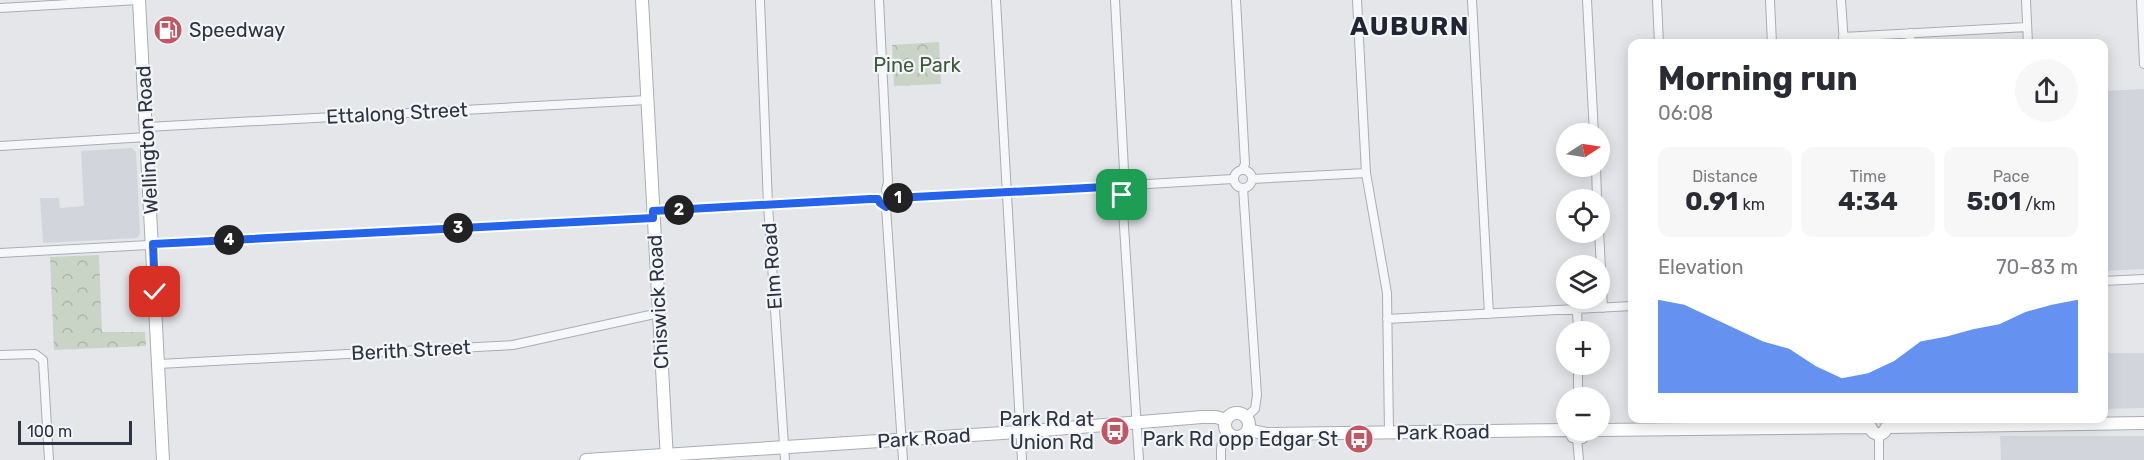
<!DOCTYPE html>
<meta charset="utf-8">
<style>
body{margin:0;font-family:Rubik,sans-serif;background:#f7f7f7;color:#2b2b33;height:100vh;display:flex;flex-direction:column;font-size:22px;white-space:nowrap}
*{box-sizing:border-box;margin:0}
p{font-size:20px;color:#7c7c81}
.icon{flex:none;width:33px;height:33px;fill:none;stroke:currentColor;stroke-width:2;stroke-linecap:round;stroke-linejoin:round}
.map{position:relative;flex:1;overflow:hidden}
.sheet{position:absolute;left:1628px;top:39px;width:480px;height:384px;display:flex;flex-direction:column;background:#fff;border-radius:12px;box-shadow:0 3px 15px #0003}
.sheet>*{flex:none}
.needle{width:39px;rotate:78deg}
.buttons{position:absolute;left:1556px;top:123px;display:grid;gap:12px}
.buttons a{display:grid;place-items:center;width:54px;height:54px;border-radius:50%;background:#fff;box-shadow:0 3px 15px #0003;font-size:30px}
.scale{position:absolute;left:18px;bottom:15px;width:114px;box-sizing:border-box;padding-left:6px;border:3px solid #2d3441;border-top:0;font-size:16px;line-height:21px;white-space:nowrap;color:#2d3441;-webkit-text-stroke:4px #f3f5f8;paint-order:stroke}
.pin{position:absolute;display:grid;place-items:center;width:51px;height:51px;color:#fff;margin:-26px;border-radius:12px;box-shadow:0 3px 9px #0006}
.km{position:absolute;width:30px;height:30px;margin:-15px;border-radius:50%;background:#222;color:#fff;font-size:16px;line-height:30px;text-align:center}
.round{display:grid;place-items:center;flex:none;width:63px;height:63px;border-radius:32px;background:#f7f7f7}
.summary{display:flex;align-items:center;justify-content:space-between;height:102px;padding:0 30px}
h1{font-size:33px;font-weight:700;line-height:45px}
.figures{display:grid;grid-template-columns:repeat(3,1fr);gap:9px;height:102px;padding:6px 30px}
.figures div{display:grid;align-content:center;border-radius:12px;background:#f7f7f7;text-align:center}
.figures b{font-size:26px;font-weight:700}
.figures small{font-size:16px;font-weight:400}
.figures p{font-size:16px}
.chart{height:168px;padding:12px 30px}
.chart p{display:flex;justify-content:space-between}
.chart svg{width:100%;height:108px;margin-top:6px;fill:#2563eb;opacity:.7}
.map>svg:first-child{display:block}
</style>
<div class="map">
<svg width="2144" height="460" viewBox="0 0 2144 460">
<defs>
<pattern id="park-crowns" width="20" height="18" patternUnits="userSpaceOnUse" patternTransform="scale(1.5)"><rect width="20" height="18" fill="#c9d3c6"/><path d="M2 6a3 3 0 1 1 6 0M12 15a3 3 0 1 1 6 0" fill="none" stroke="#adb6ab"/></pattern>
</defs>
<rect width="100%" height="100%" fill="#e4e6ea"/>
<!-- built -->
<path fill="#d2d5dc" d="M2144 89V269L2103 271V91Z
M132 148 136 152 140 234 137 238 43 243 40 198H59L60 208 84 206 81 151Z
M2103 353H2144V408L2103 409Z
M2000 436H2144V460H2001Z"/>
<!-- park -->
<path fill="url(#park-crowns)" d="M939 42 941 84 894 86 892 45Z
M99 255 102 332H145L146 346 54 350 50 257Z"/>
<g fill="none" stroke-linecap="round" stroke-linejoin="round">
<!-- street casing -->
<g stroke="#a9adb4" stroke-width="10">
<path id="street" d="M760 0 768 205 785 460
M879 0 888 182 886 190
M996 0 1022 460
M1115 0 1124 170 1121 176
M1236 0 1245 164 1242 170
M1357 0 1366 173 1387 293 1389 432
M1472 0 1489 314
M1587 0 1594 134
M1657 0 1659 44
M1770 0 1772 44
M1841 0 1844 44
M2026 0 2028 44
M2141 0 2144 64
M0 8 139 0
M1910 33V44
M1843 37 2027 27
M147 127 647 100
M0 146 147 137
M1596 166 1597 200
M1234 179a9 9 0 1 1 18 0a9 9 0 1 1-18 0Z
M1112 186a9 9 0 1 1 18 0a9 9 0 1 1-18 0Z
M1252 179 1366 173
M1131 185 1233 179
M1243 188 1257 395 1255 409 1246 417
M1122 195 1139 460
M895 198 1112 186
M886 207 903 460
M653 211 878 199
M1599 230 1603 308
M0 253 653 218
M2103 281 2144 279
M1577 310 1578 332
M1387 319 1632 306
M0 355 35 354 43 360 49 460
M159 364 513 345 659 313
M1578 364V398
M1879 435V460
M1577 438 1579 460
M1221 460C1221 449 1220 441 1228 433"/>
</g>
<!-- secondary casing -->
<g stroke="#a9adb4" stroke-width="14">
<path id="secondary" d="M139 0 163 460
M642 0 667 460
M1225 425a12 12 0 1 1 24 0a12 12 0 1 1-24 0Z
M1870 427 1873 432 1879 435 1884 432 1887 427
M1887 427 2144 423
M1248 430 1267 434 1566 430
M1570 430 1573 436 1582 437 1586 430
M1599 430 1870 427
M586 460 1019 432 1202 417H1216L1226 420"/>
</g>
<!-- street -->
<use href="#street" stroke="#f6f7f9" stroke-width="8"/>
<!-- secondary -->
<use href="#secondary" stroke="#fff" stroke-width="12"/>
</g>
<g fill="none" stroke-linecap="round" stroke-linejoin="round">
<!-- route casing -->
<g stroke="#fff" stroke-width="12">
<path id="route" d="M155 292 153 244 653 218V211L870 199H878L880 203 886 207 893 203 895 198 1105 187 1112 186 1114 192 1122 195"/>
</g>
<!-- route -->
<use href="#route" stroke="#2563eb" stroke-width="8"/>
</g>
<!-- icons -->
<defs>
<g id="fuel-disc" transform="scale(1.5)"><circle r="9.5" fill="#c15762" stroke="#f3f5f8"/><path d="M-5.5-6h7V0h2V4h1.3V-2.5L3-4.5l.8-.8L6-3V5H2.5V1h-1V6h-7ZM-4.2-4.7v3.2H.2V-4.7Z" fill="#fff"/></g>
<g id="bus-disc" transform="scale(1.5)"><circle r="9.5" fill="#c15762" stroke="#f3f5f8"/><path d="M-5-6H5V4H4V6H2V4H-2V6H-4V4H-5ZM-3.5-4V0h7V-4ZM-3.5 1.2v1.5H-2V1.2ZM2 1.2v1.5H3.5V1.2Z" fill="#fff"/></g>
</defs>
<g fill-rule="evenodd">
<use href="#fuel-disc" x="168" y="30"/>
<use href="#bus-disc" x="1115" y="431"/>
<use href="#bus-disc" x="1359" y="439"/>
</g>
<g text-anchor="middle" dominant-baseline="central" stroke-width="4.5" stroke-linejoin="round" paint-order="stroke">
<!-- poi labels -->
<g font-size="20" fill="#2d3441" stroke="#f3f5f8" text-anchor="end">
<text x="189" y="30" text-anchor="start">Speedway</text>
<text x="1094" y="419">Park Rd at<tspan x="1094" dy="23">Union Rd</tspan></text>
<text x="1338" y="439">Park Rd opp Edgar St</text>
</g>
<!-- park labels -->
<g font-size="20" fill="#405b3c" stroke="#f3f5f8">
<text x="917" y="65">Pine Park</text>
</g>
<!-- street labels -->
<g font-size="20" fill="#2d3441" stroke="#f3f5f8">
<text transform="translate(397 113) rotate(-3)">Ettalong Street</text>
<text transform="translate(147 140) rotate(-93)">Wellington Road</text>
<text transform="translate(772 266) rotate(-94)">Elm Road</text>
<text transform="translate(658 302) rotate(-93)">Chiswick Road</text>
<text transform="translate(411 350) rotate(-3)">Berith Street</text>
<text transform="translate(1443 432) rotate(-1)">Park Road</text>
<text transform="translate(924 438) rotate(-4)">Park Road</text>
</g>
<!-- district labels -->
<g font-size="26" font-weight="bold" letter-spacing="1.5" fill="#1f2532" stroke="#f3f5f8">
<text x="1410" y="26">AUBURN</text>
</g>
</g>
</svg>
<div class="buttons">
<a><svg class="needle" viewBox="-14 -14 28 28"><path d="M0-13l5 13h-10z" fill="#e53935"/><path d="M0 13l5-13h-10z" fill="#7c7c81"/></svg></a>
<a><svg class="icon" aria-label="locate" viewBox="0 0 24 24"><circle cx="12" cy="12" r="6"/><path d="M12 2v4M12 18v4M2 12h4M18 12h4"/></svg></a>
<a><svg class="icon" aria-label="layers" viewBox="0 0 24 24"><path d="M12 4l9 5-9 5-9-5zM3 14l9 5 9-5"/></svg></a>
<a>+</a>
<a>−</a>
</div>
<div class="scale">100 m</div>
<div class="pin" style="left:1122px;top:195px;background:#1e9e55"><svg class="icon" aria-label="arrive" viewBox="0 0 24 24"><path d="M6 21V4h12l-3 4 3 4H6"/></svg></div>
<div class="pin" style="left:155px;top:292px;background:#d93025"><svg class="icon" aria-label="check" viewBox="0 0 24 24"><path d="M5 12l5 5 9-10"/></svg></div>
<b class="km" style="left:898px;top:198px">1</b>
<b class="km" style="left:679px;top:210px">2</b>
<b class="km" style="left:458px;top:228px">3</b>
<b class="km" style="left:229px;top:240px">4</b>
<section class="sheet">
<div class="summary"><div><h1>Morning run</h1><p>06:08</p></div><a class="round"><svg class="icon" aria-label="share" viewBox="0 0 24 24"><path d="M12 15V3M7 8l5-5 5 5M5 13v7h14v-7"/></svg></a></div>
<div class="figures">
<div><p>Distance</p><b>0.91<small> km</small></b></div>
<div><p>Time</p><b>4:34</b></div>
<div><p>Pace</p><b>5:01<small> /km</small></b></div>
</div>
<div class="chart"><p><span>Elevation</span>70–83 m</p>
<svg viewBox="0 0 160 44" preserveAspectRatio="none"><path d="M0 44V6L10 8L20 13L30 18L40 23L50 26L60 33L70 38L80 36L90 31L100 23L110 21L120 18L130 16L140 11L150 8L160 6V44z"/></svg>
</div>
</section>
</div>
